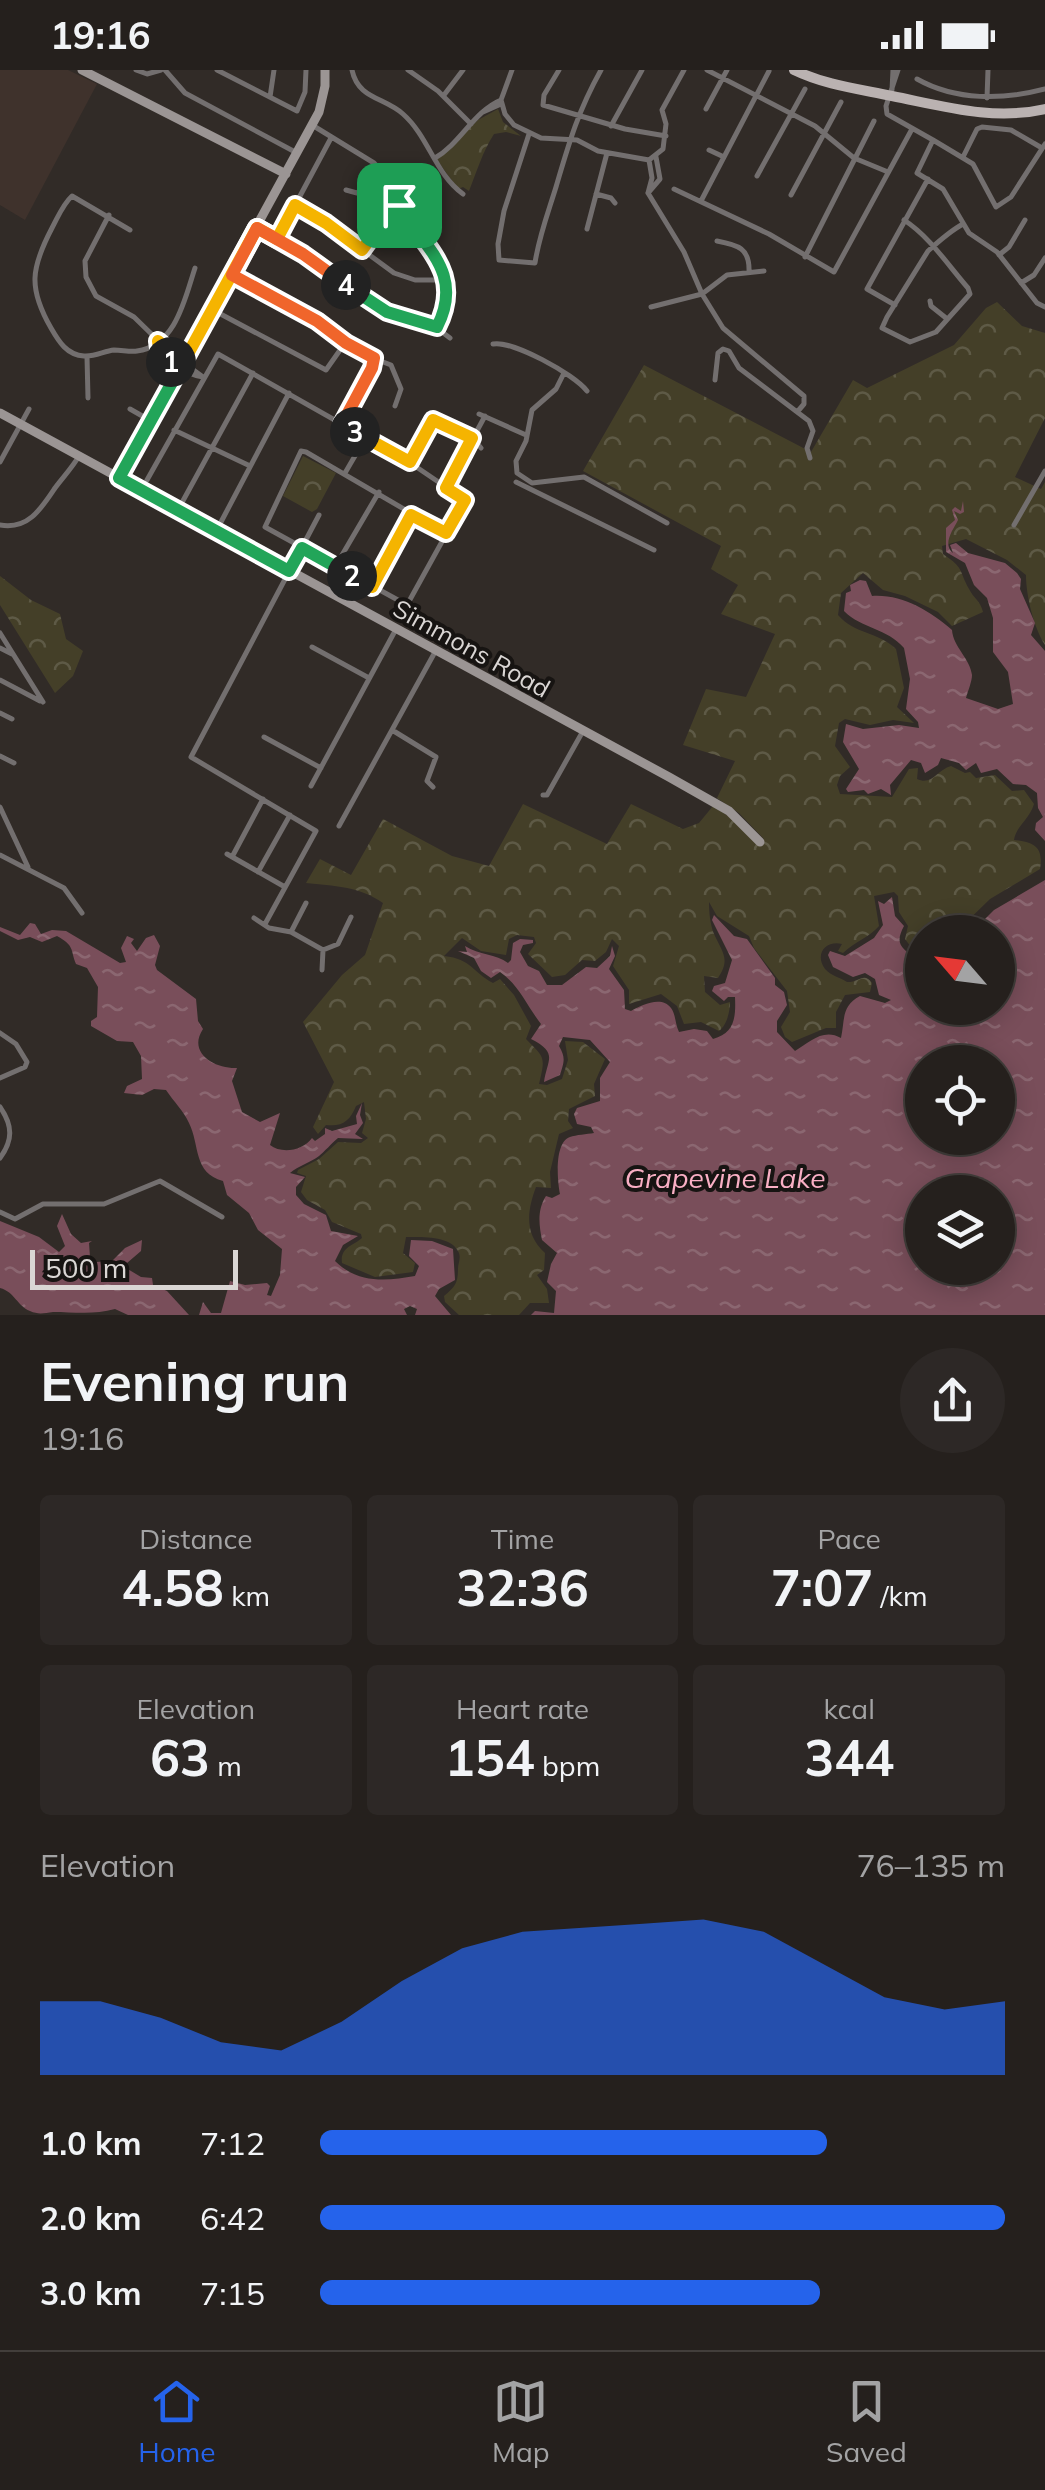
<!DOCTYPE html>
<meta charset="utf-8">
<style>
body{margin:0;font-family:Mulish,sans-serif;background:#2d2826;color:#f1f3f6;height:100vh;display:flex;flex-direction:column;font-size:38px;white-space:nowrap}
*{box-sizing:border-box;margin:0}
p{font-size:32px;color:#a3a3a4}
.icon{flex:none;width:55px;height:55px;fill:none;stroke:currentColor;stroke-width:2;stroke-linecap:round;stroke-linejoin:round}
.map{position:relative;height:1245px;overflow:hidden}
.sheet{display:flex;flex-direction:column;background:#25201d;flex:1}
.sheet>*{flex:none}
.needle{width:65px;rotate:298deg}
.tools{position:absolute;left:905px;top:845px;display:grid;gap:20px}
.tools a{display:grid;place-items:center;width:110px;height:110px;border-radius:50%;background:#25201d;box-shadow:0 5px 25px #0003,0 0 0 2px #423e3b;font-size:50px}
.scale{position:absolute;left:30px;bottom:25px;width:208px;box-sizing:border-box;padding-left:10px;border:5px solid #dad6d4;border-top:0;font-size:28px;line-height:35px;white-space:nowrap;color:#dad6d4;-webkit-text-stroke:8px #171412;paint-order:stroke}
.pin{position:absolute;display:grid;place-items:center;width:85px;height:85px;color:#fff;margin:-42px;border-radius:20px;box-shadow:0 5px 15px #0006}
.km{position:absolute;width:50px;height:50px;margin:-25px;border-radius:50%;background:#222;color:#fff;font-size:28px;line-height:50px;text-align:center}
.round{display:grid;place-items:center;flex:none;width:105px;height:105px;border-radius:52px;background:#2d2826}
.headline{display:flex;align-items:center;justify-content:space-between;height:170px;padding:0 40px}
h1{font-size:55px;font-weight:700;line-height:75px}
.stats{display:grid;grid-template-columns:repeat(3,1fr);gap:15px;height:170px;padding:10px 40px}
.stats div{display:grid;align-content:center;border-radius:10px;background:#2d2826;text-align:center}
.stats b{font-size:50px;font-weight:700}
.stats small{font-size:28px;font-weight:400}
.stats p{font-size:28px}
.chart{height:280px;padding:20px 40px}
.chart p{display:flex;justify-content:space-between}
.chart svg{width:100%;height:180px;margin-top:10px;fill:#2563eb;opacity:.7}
ul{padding:0 40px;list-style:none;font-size:32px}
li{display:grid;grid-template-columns:160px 120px 1fr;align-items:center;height:75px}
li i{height:25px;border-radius:12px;background:#2563eb}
.status{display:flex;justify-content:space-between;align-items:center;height:70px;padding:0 50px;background:#25201d;direction:ltr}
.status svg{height:28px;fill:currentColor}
.tab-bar{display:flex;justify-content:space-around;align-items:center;height:140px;border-top:2px solid #423e3b;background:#25201d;font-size:28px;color:#a3a3a4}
.tab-bar a{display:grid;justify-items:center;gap:5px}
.tab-bar .on{color:#2563eb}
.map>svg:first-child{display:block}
</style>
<div class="status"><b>19:16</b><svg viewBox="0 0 49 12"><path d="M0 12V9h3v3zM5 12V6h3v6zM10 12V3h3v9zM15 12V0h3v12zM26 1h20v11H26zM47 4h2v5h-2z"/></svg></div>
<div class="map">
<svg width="1045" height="1245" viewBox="0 0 1045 1245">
<defs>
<pattern id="park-crowns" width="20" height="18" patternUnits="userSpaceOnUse" patternTransform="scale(2.5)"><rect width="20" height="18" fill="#443f28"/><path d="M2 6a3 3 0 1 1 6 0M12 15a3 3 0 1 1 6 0" fill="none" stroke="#5e5a46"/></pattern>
<pattern id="water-ripples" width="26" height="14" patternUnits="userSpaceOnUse" patternTransform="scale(2.5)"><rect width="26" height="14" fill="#794e5a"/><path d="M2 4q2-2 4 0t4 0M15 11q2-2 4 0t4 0" fill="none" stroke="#8b6771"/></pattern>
</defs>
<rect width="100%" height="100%" fill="#312b27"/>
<!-- built -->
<path fill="#3f322c" d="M0 0H68L97 14 25 150 0 135Z"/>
<!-- park -->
<path fill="url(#park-crowns)" d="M498 39 503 52 521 66 506 62 494 64C482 83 477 101 469 121L463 117 458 119 437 90 478 50Z
M997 232 1022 256 1045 263V348L1015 407 1041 419 1045 412V575C1034 558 1026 526 1026 505L1007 490 966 469 942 476 943 484C965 499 958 499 969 519 974 529 980 530 983 542L952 556 938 542 905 526 883 520 863 503 841 523 838 545C854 564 879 562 896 579L904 618 897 637 914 653 893 650 870 655 845 649 839 653 835 676 850 697 840 706 837 715 840 724 892 727 909 699 918 698 917 709C932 716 937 700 951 696L965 703 970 702 976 708 995 705 1012 721 1024 720 1034 734C1029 750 1016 756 1014 770 1033 772 1044 776 1040 799L990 829 956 862H922V879L914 881 905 869 908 856 899 842 898 826 894 822 874 826 879 856C870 867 854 872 843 883L838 881 842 874C826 870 814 884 825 899 831 906 839 907 847 912 858 913 864 901 872 913L870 922 845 925 836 942V958H826L792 972 785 967 781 957 790 942 787 921 754 878 749 866 717 846 709 832C709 842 710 854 714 864 722 882 731 889 718 908L704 906 705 922 720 935 730 932C730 941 727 955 719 961L701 952 684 954 677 936 661 924 629 934V920L613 896 619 876 612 869 606 882 595 891 582 890 565 905 552 907 528 884 536 873 534 867 517 865 509 869 506 885 481 881 462 868 444 886C472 889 472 902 493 913L500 909 514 925 531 956 526 969C544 988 546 985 539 1014L547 1015 562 1009 568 990 565 971 583 972 605 989 594 1014 595 1026 569 1039 568 1051 573 1058 559 1064 550 1102 551 1118 536 1117C527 1141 524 1164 545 1183L544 1200 537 1205 547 1219 549 1233H530L519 1245H459L445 1232 444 1226C455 1217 458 1213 458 1199 458 1193 461 1189 459 1183 452 1165 421 1167 406 1167L403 1183 415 1193 413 1202 375 1207 342 1193C340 1177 353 1176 362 1168L361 1164 332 1152 325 1140 307 1130 301 1122 306 1106 297 1103 298 1100 319 1089 338 1072 361 1073 368 1068 362 1063 366 1049 364 1032 356 1036C350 1051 342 1057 326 1055L318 1064 313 1057 334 1012 303 952 342 905 365 885 383 833C359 816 334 816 306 813L320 789 351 805 383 749 452 786 489 796 523 734 607 774 631 734 683 759 699 753 713 736 739 753 759 775 764 769 739 743 717 728 735 691 683 675 706 619 746 627 775 564 721 544 738 515 711 499 721 476 583 401 644 295 811 382 853 310 867 318 954 275 986 238Z
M303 386 336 403 317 439 312 442 283 426Z
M0 506 31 530 60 544 66 569 83 581 73 606 55 623 0 535Z"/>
<!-- water -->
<path fill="url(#water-ripples)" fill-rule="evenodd" d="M963 431 964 442 960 444 954 441 958 450C953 460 942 474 953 483L950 475 956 473 968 483 1005 493 1017 503 1021 509 1020 519 1035 553 1031 565 1045 581V771L1035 760 1036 753 1043 747 1038 738 1037 723 1026 715 1013 714 997 699 981 703 976 693 966 700 959 693 941 688 938 695 925 703 921 693 911 690 890 715 891 725 881 719 868 724 864 720 848 722 846 719 859 699 843 672 846 654 863 659 899 655 919 658 918 652 906 639 910 609 904 578C887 558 862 559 844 541L846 523 851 521 850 515 860 510 866 511 872 526C902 524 930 541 952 560 953 577 970 588 972 605 972 611 968 621 966 628L998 639 1013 634 1008 602 993 582V548L987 528 974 515 965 493 946 482V458L955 450 952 440 955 437 961 441Z
M1045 810V1245H531L535 1241 554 1243 556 1221 547 1212 551 1194 557 1183 542 1170C539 1155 537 1140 546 1126L552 1128 560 1124C558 1115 553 1073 570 1067 576 1065 587 1064 594 1063L591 1057 577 1054 574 1044 577 1038 600 1031V1008L610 992 590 970 563 967 559 976C566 988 564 992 560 1005L544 1012C547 990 559 983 531 969L541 954C527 936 519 915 500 902L491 908 481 901 474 888 458 881 467 882 465 876C479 885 496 884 508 893L511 890 513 873 520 869 533 870V873L523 875 520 882 528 896 539 901 547 915H562L586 897 597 898 610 886 612 876 615 886 609 899 624 920 625 939 631 941C641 935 662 925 671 938 676 945 675 954 679 962L694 959 707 961 713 969C734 963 736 949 735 927H728L724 931 712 921 714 916 725 913 732 890 712 850 714 845 734 866 747 869 775 908V915L784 922 787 935 777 951V962L795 981C810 972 823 958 841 968 845 950 841 936 860 926L885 933 891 930 879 925 875 909 865 903 853 907 833 897 828 885 830 881 845 886 874 868 883 855 878 831 884 834 892 827 895 846 904 856C894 875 902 877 916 890H922V938H998V862H972L994 840ZM998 992V1068H922V992ZM998 1122V1198H922V1122Z
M30 853 35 854 41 864 52 860 66 861 120 893 126 892 121 878 127 866 134 869 131 873 137 881 146 868 154 865 160 876 155 895 157 900 196 929 198 951 203 959C187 983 215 999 237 998L232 1011 242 1042 260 1052 280 1043 270 1075C281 1084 303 1081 312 1068L315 1071 325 1064V1058L332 1061 357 1054 356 1046 362 1033 360 1045 363 1053 355 1064 363 1069 338 1068C332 1073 324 1082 319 1086 311 1092 298 1096 290 1103L305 1107 296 1117V1125L304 1134 326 1145 331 1161 358 1166 343 1175 335 1191C358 1214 387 1211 415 1206L419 1196 409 1186 411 1170 432 1171 453 1179 455 1210 439 1219 435 1226 451 1245H415L417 1239 410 1236 404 1239 407 1245H199L203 1232 211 1243H221L230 1211 245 1215 267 1213 270 1216 267 1225 271 1226 280 1205 282 1179 258 1160 249 1143 227 1125 223 1111C193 1103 200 1075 189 1053 183 1040 174 1032 166 1020L154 1019 142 1025 124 1023 127 1016 142 1009 141 986 133 972 117 971 91 956V951L97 947 98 917 87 898 76 894C70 879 75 876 57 866L42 872 30 867 18 870 0 861V857L20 865Z
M62 1144 71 1164 81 1173 92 1171 89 1173 90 1187 96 1192 112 1191 125 1178 142 1170 141 1181 127 1193 126 1198 141 1207 152 1208 153 1215 167 1221 189 1245H128L115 1239C94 1245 74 1242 53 1242 44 1243 39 1245 30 1241 17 1236 15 1222 0 1218V1151L39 1167 59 1182 65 1176 57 1156Z"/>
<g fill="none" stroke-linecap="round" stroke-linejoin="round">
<!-- street -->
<path stroke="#736f6f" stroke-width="5" d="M136 0 147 4 161 0
M165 0 185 23 297 83
M217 0 297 41 305 22 306 0
M352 0C358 29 384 27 403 44 429 67 435 104 463 124
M408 0 438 21 471 54
M512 0 501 30 505 44 514 55 541 68 577 70 598 81 649 90
M559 0 544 25 543 35 625 59 666 66
M707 0 815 56 854 88 888 102
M898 0 886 36 887 44 933 70 917 103 943 119 969 163 997 182 1037 233 1045 237
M917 9C956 31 1003 30 1045 19
M892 20 893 0
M444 25 463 0
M270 27 274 0
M987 28 988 0
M706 39 727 0
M483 42 501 34
M312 55 374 93 389 110 401 140 416 156 441 197 446 228 437 257
M611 56 642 0
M529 64 504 141 498 174 499 190 535 193C539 166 548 143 556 117 569 73 578 41 601 0
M933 70 973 94 996 137 1011 127 1045 74
M709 80 724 87
M963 87 977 59 982 57 1011 60 1042 78
M435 88C461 73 473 42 501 30
M649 90 652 108 648 123 684 182 702 224 723 258 804 326V334L798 341
M649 90 663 79 666 54 662 40 684 0
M757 106 805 19
M674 119 769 164 834 202 912 59
M346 120 357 123 382 100
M648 123 660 109 656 87
M596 124 611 128 615 133
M791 125 841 32
M701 131 769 1
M295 135 326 153 394 203 415 210H444
M109 145 85 191 86 207 96 226 134 247 173 285 203 307
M904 150C929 166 948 195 968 218L970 224 936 262 910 272 882 258 887 247 928 181C939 171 950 161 963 154
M257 158 303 184 371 234 396 246 434 256 450 268
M587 159 607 83
M130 160 72 126C63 134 58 147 52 158 31 198 28 218 51 258 59 272 67 285 84 286 95 287 104 281 114 280 122 280 130 282 137 281 176 276 185 228 195 198
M277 169 331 68
M717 171C738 175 750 178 749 202
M362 180 388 144 399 135
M999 185 1009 177 1025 150
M805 187 874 51
M232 205 317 251 362 284 391 295 401 319 395 336
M1021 213 1034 205 1045 188
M930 231 931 236 946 248
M895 235 867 219 928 109
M651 237 702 224 727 205 764 201
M213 240 326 300 345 273
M158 271C163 290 184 304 203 307
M493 274C512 270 574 304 587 321
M87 287 88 328
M564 303 556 319 532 340 526 371 516 391 517 403 532 413 584 407 667 453
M715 310 718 283 723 279 729 281 739 298 809 351 813 361 807 378 810 388
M130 339 151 351
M479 344 526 365
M341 355 372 298 374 288
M174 360 248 395
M0 392 29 339
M409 392 433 350 473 368 481 378
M345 403 366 367
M147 410 218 284 409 392 465 430 407 535 265 457 301 381 306 382 445 463
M516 412 654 480
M446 418 485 346
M179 438 253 303
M221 452 289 323
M0 455C28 460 41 439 55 418 63 407 72 398 79 386
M1014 455 1045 401
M335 497 379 422
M372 517 411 445
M0 563 43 632
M312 577 369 608
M0 578 12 584
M0 610 40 631
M0 643 12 649
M392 660 436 687 427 711 433 717
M264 667 321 698
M0 686 14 693
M311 716 395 561
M543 725H547L583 661
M0 737 28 797
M339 756 435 582
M227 784 285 817
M0 785 64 818 82 843
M232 787 263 729
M258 802 290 745
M254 848 269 858 291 862 323 880 338 874 351 847
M265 854 316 761 191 687 319 445
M291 862 306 833
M322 900 323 880
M0 963 16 974 27 992 25 997 0 1008
M0 1037C13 1056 13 1070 0 1088
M0 1142 15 1149 43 1134H104L160 1111 222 1147"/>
<!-- secondary -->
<path stroke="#9b9594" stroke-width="9" d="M82 0 286 104
M0 343 669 707 729 741 760 772
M119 408 319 42 325 16V0"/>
<!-- primary -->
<path stroke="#bab2b1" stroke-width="10" d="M794 0C825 15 859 19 892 26 943 36 993 51 1045 39"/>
</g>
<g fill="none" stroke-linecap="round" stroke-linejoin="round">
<!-- split-1 casing -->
<g stroke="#fff" stroke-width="20">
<path id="split-1" d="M171 292 159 278 158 271 183 293 257 158 277 169 295 135 326 153 362 180 388 144 399 135"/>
</g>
<!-- split-2 casing -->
<g stroke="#fff" stroke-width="20">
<path id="split-2" d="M171 292 180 298 119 408 289 501 302 478 352 506"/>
</g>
<!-- split-3 casing -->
<g stroke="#fff" stroke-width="20">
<path id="split-3" d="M352 506 372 517 411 445 446 463 465 430 446 418 472 368 433 350 410 392 355 362"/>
</g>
<!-- split-4 casing -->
<g stroke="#fff" stroke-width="20">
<path id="split-4" d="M346 215 303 184 257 158 232 205 317 251 346 273 374 288 372 298 342 354 355 362"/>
</g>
<!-- split-5 casing -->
<g stroke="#fff" stroke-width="20">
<path id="split-5" d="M346 215 387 242 437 257C465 202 423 177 399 135"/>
</g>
<!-- split-1 -->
<use href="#split-1" stroke="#f5b400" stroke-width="12"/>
<!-- split-2 -->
<use href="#split-2" stroke="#22a559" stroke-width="12"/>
<!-- split-3 -->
<use href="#split-3" stroke="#f5b400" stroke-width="12"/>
<!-- split-4 -->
<use href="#split-4" stroke="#f0652b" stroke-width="12"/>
<!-- split-5 -->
<use href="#split-5" stroke="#22a559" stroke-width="12"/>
</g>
<g text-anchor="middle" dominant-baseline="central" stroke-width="8" stroke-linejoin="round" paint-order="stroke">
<!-- street labels -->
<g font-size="25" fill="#dad6d4" stroke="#171412">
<text transform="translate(472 578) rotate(29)">Simmons Road</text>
</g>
<!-- water labels -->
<g font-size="28" font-style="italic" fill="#f9afc4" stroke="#171412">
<text x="725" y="1107">Grapevine Lake</text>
</g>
</g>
</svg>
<div class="tools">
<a><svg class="needle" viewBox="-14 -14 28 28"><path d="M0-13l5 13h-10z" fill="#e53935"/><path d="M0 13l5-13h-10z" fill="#a3a3a4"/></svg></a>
<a><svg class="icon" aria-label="locate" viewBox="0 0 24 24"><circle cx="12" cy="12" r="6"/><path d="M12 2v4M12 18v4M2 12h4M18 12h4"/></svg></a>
<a><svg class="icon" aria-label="layers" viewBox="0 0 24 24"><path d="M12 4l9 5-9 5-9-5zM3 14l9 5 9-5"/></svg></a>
</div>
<div class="scale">500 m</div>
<div class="pin" style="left:399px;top:135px;background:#1e9e55"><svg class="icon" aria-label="arrive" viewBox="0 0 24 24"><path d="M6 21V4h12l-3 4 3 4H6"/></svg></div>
<b class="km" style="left:171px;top:292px">1</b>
<b class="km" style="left:352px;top:506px">2</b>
<b class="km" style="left:355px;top:362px">3</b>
<b class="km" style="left:346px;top:215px">4</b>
</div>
<section class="sheet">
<div class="headline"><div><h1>Evening run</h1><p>19:16</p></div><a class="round"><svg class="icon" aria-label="share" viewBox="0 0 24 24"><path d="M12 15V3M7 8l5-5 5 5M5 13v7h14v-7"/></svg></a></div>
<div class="stats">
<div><p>Distance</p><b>4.58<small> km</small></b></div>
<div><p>Time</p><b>32:36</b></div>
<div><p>Pace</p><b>7:07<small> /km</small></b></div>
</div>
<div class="stats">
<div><p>Elevation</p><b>63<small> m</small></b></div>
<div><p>Heart rate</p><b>154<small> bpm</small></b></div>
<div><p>kcal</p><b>344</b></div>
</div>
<div class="chart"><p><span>Elevation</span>76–135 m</p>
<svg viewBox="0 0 160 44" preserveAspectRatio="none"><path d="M0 44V26L10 26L20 30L30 36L40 38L50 31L60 21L70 13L80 9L90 8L100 7L110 6L120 9L130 17L140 25L150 28L160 26V44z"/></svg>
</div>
<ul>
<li><b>1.0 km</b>7:12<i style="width:74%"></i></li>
<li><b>2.0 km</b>6:42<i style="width:100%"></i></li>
<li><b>3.0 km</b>7:15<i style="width:73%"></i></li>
</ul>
</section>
<nav class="tab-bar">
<a class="on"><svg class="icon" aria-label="home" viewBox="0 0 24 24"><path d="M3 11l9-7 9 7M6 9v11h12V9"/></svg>Home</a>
<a><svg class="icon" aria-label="map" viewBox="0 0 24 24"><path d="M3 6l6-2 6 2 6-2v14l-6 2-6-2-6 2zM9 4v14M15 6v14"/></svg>Map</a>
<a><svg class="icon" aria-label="saved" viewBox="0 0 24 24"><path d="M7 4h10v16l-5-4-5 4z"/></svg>Saved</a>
</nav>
